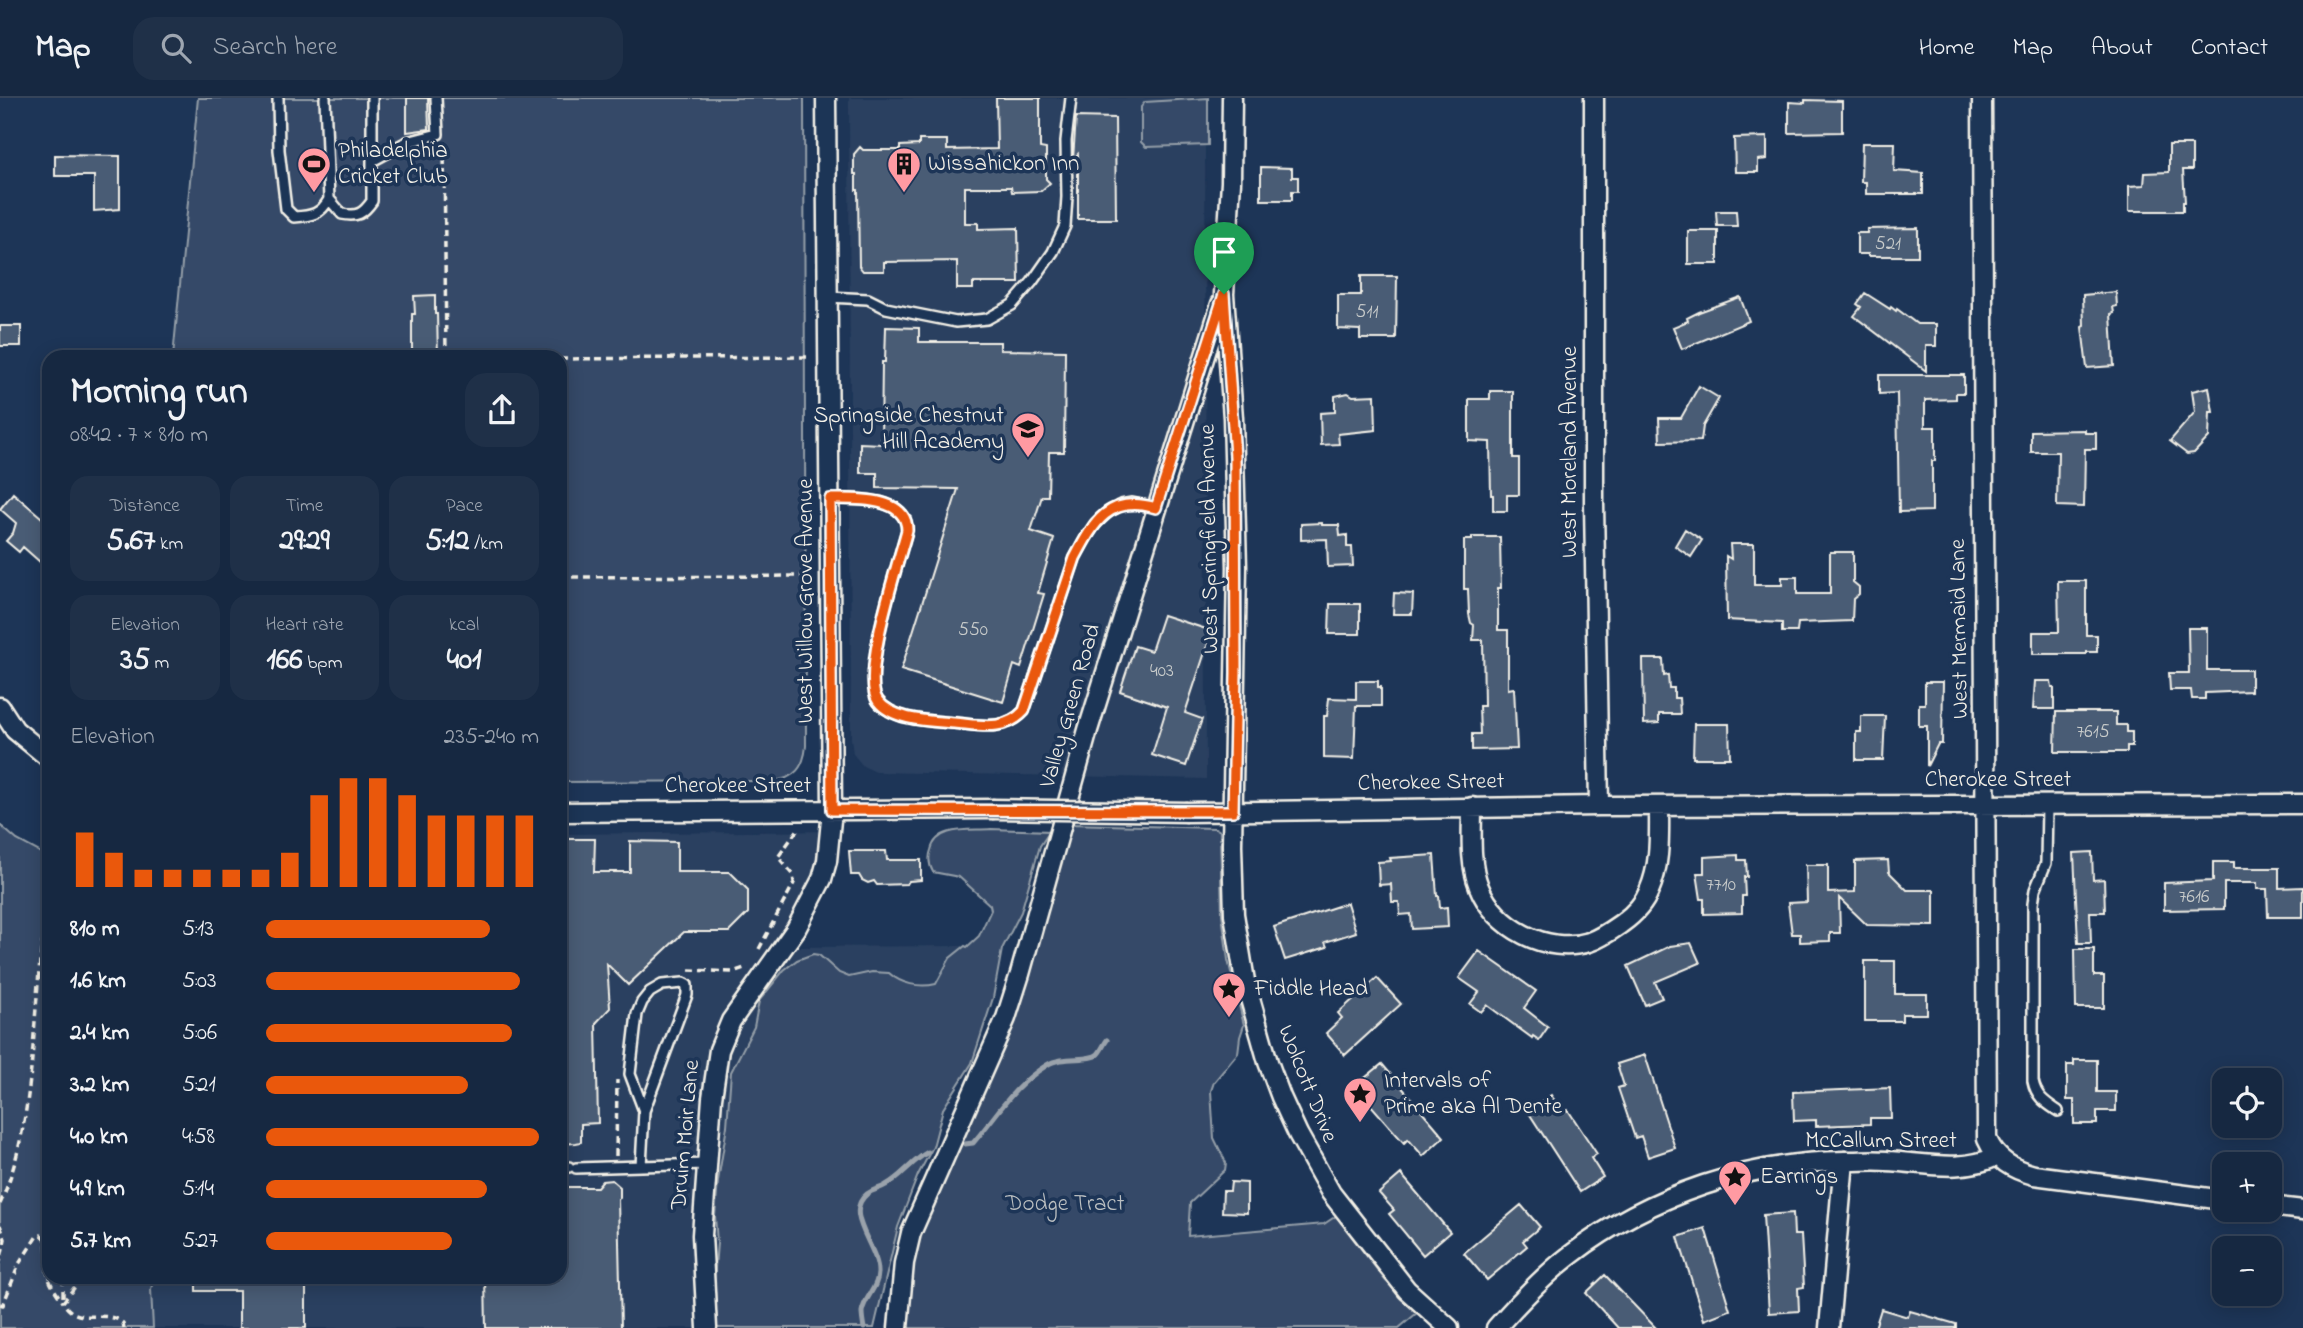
<!DOCTYPE html>
<meta charset="utf-8">
<style>
body{margin:0;font-family:"Indie Flower",sans-serif;background:#1f3048;color:#f1f3f6;height:100vh;display:flex;flex-direction:column;font-size:26px;white-space:nowrap}
*{box-sizing:border-box;margin:0}
p{font-size:23px;color:#9ea6b1}
.icon{flex:none;width:38px;height:38px;fill:none;stroke:currentColor;stroke-width:2;stroke-linecap:round;stroke-linejoin:round}
.map{position:relative;flex:1;overflow:hidden}
.panel{position:absolute;left:42px;top:252px;width:525px;height:934px;display:flex;flex-direction:column;background:#162841;border-radius:21px;box-shadow:0 4px 18px #0003,0 0 0 2px #35445a}
.panel>*{flex:none}
.buttons{position:absolute;left:2212px;top:970px;display:grid;gap:14px}
.buttons a{display:grid;place-items:center;width:70px;height:70px;border-radius:14px;background:#162841;box-shadow:0 4px 18px #0003,0 0 0 2px #35445a;font-size:35px}
.pin{position:absolute;display:grid;place-items:center;width:60px;height:60px;color:#fff;margin:-72px -30px;border-radius:50% 50% 50% 0;rotate:-45deg;box-shadow:0 0 7px #0007}
.pin .icon{rotate:45deg}
.round{display:grid;place-items:center;flex:none;width:74px;height:74px;border-radius:21px;background:#1f3048}
.overview{display:flex;align-items:center;justify-content:space-between;height:119px;padding:0 28px}
h1{font-size:38px;font-weight:700;line-height:52px}
.metrics{display:grid;grid-template-columns:repeat(3,1fr);gap:10px;height:119px;padding:7px 28px}
.metrics div{display:grid;align-content:center;border-radius:18px;background:#1f3048;text-align:center}
.metrics b{font-size:30px;font-weight:700}
.metrics small{font-size:19px;font-weight:400}
.metrics p{font-size:19px}
.chart{height:196px;padding:14px 28px}
.chart p{display:flex;justify-content:space-between}
.chart svg{width:100%;height:126px;margin-top:7px;stroke:#ea580c;stroke-width:6}
ul{padding:0 28px;list-style:none;font-size:23px}
li{display:grid;grid-template-columns:112px 84px 1fr;align-items:center;height:52px}
li i{height:18px;border-radius:9px;background:#ea580c}
header{display:flex;align-items:center;gap:42px;box-sizing:border-box;height:98px;padding:0 35px;background:#162841;border-bottom:2px solid #35445a}
header strong{font-size:33px}
nav{display:flex;gap:38px;margin-inline-start:auto;font-size:24px}
.search{width:490px;height:63px;background:#1f3048;display:flex;align-items:center;gap:18px;box-sizing:border-box;padding:0 24px;border-radius:21px;color:#9ea6b1;font-size:26px}
.map>svg:first-child{display:block}
</style>
<header>
<strong>Map</strong>
<div class="search"><svg class="icon" aria-label="search" viewBox="0 0 24 24"><circle cx="10" cy="10" r="6"/><path d="M15 15l6 6"/></svg>Search here</div>
<nav><a>Home</a><a>Map</a><a>About</a><a>Contact</a></nav>
</header>
<div class="map">
<svg width="2303" height="1230" viewBox="0 0 2303 1230">
<rect width="100%" height="100%" fill="#1d3557"/>
<filter id="ink" filterUnits="userSpaceOnUse"><feTurbulence type="fractalNoise" baseFrequency=".0143" numOctaves="2"/><feDisplacementMap in="SourceGraphic" scale="14" xChannelSelector="R" yChannelSelector="G"/><feConvolveMatrix kernelMatrix="1 2 1 2 8 2 1 2 1" color-interpolation-filters="sRGB"/></filter>
<g filter="url(#ink)">
<!-- built -->
<path fill="#2a4060" d="M849 0H1205L1206 681 876 674 863 668 853 656 851 640Z
M841 733 833 769 790 849 965 848 825 1055 796 1230H0V1155L49 1180H560V736Z"/>
<!-- green -->
<path fill="#354a67" stroke="#949ea8" stroke-width="2" d="M198 0H804L806 648C804 669 795 681 773 683L560 684V259H173Z
M1208 0V47L1146 49 1141 44V9L1145 4Z
M1070 726 1215 730 1220 733 1222 816 1228 862 1244 927 1240 939 1238 955 1214 984 1211 993 1214 1040 1226 1065 1225 1072 1190 1105 1188 1138 1324 1126 1336 1118 1385 1182 1417 1215 1399 1230H907L912 1169 924 1125Z
M0 727 17 742 49 759V1180H154L151 1191 153 1230H0Z
M991 731 1050 733 1040 748 1021 814 1002 851 993 900 972 965 943 1011 933 1049 918 1077 898 1129 874 1230H715L713 1195 717 1145 715 1118 718 1083 727 1028 731 974 754 929 759 903 784 872 797 862 813 856 819 857 839 875 849 879 872 874 889 875C901 886 919 890 936 886L950 860 965 848 967 849 979 838 991 812 990 807 959 779 933 774C929 767 928 760 931 752 937 727 970 733 991 731Z"/>
<g fill="none" stroke-linecap="round" stroke-linejoin="round">
<!-- stream -->
<path stroke="#9aa2ab" stroke-width="5" d="M965 1046 973 1045C998 1016 1013 988 1047 967 1063 957 1090 964 1098 956 1101 953 1104 946 1107 942
M864 1230C863 1225 862 1219 862 1214 864 1200 878 1190 878 1175 879 1149 842 1116 867 1096 873 1091 880 1091 886 1087 900 1080 912 1063 928 1054"/>
</g>
<!-- building -->
<path fill="#485b74" stroke="#f4f1e8" stroke-width="2" d="M407 0H428L429 31 407 34Z
M996 0H1040V50L1046 51V81L1050 85 1041 93 1012 94 1011 89H965V125H978V131L1018 130 1019 185H973V191H957V163L884 164V173H863L859 168 858 92H856V76H854V56L860 49 863 52H900V48L919 47V42H947V52L997 51Z
M1805 2 1842 3V34L1789 35V4L1805 5Z
M1076 19 1115 20 1116 121H1078V56L1073 61Z
M1767 39V61L1758 62V74H1735L1734 40Z
M1862 45H1895L1894 73 1923 75V96H1866V84H1861Z
M2169 47H2192V72H2183L2185 104H2183V113H2129V88L2144 87 2145 75 2169 74Z
M55 57 120 58V111L94 113V78H55Z
M1261 69 1292 70V79H1298V93H1292V102H1261Z
M1716 113H1736L1737 128H1717Z
M1918 130V158H1868V156H1857V135H1867V131Z
M1688 133H1718V166H1688Z
M1361 178H1397L1396 241H1360V232L1338 231V197H1361Z
M2116 194 2117 208 2113 209 2114 215 2111 216 2114 268 2087 270 2082 229 2084 228 2083 197Z
M1865 195 1890 211 1891 209 1896 213 1897 211 1917 226H1936V248H1926V273L1854 218 1861 209 1857 206Z
M435 197V216H437L438 259H412V216H415L414 198Z
M1740 199 1749 223 1682 251 1673 229 1688 223 1687 220 1699 214Z
M0 228H21V248H0Z
M886 229 919 230V244H1000V252L1065 253 1064 354H1049L1048 398H1042L1031 433 1054 441 1038 495 1044 496 1021 570 1014 567 1003 604 901 572 958 391 877 390V375H860V345L881 346 882 264H885Z
M1879 277H1964V295H1956V301L1925 302V329H1935V363H1932V413L1899 414 1897 295 1879 296Z
M1699 288 1719 300 1703 328 1701 343 1660 344 1659 320H1681Z
M2209 289 2213 314H2210L2209 339 2194 355 2187 356 2170 343 2195 314 2192 293Z
M1490 293H1513V360H1519V397H1507V413H1493V397H1491L1490 344 1469 343V301H1490Z
M1348 295 1353 298 1375 297 1376 332 1338 336 1339 346 1321 347 1320 315 1335 314V298Z
M2085 332V335H2096V351H2085L2084 409 2057 408 2058 354H2031V333Z
M13 395 49 426V454L40 464 23 449 19 454 6 443 13 435 16 425 0 411Z
M1322 425V427H1339L1340 438 1347 437V449H1352L1353 468 1328 469 1327 441 1301 442V426Z
M1685 431 1702 442 1691 459 1675 448Z
M1472 439H1500L1501 490H1498V532H1508V591L1514 590 1517 651 1472 652V636H1480L1479 608H1484L1483 542H1473L1474 527 1471 525 1469 516 1468 491H1464V442H1472Z
M1730 446H1754V487H1782V479H1797V496H1830V454H1853V484L1859 489V496L1853 501 1852 523 1798 525 1797 534H1782V525L1727 522 1726 458 1731 461Z
M2058 483H2086V537H2097V554H2086V556H2033V534H2059Z
M1394 495 1413 496 1412 516H1393Z
M1330 506H1360V536H1329Z
M1163 517 1212 533 1185 615 1202 621 1186 668 1152 657 1167 609 1120 593 1135 548 1151 553Z
M2188 530H2207V572H2251V593L2205 595V601H2192L2191 592H2170L2169 575H2189Z
M1643 561H1663L1664 578 1668 577 1669 590H1674V600H1679L1680 616H1659V625L1644 626Z
M1356 583H1378V589H1381V608H1356L1354 661 1324 660V618H1327L1329 600 1356 601Z
M2035 583H2051L2052 589H2054V611H2033Z
M1925 584H1943L1942 646H1938L1927 668V628H1919V606H1925Z
M2056 614H2116V627H2127V634H2132V648H2127V654H2055Z
M1861 618H1885L1883 662H1856V634H1861Z
M1694 626H1729L1730 660H1693Z
M560 741H595L594 774H630V743L677 744V774H730L748 792V815L729 834H684L628 887 607 866 610 910 596 925 598 1025 581 1026V1044L576 1045 561 1046 560 1026Z
M849 753H886L887 762H921V782L909 783 907 786 877 787 874 783 868 785 862 782 859 777H851Z
M2092 754 2093 782 2104 781 2105 814H2090L2091 845H2078L2074 755Z
M1434 757 1437 798H1439L1440 810 1447 809 1448 829 1412 831 1411 816 1400 817 1399 804H1392L1391 786 1379 787 1378 764 1391 763 1390 760Z
M1738 757V762H1746L1747 779H1744L1745 798H1742V815L1704 816V801H1701L1697 775H1704V759Z
M1888 762 1889 774 1907 792H1934V828L1867 827 1839 800 1840 835H1830V843L1800 844V836H1792L1788 805 1807 804 1806 767H1828V795L1855 794V763Z
M2213 764H2234V770H2279V790L2303 789V819H2268L2267 791H2257V785H2224V811L2164 812V785L2213 783Z
M1347 805 1356 834 1325 844 1327 849 1285 862 1274 829Z
M1691 845 1700 865 1655 884 1662 900 1645 907 1628 868 1670 848Z
M2075 851H2094V878H2104V910H2076Z
M1479 853 1536 893 1524 910 1548 929 1539 942 1533 938 1532 940 1487 907 1481 914 1470 906 1479 894 1459 880Z
M1865 863H1895V896H1927V916H1902V923H1865Z
M1377 880 1401 906 1345 957 1326 935 1342 920 1338 915Z
M1645 957 1675 1050 1648 1059 1641 1038 1635 1040 1618 990 1624 988 1617 966Z
M2074 962H2097V994H2116V1013H2097V1026H2074V1002H2067V967H2074Z
M1382 966 1444 1039 1423 1058 1408 1041 1404 1045 1369 1005 1374 1001 1360 984Z
M1890 990 1891 1020H1870V1026L1816 1028V1022L1794 1023 1793 994Z
M1551 997 1563 1015 1568 1012 1597 1056 1591 1060 1603 1079 1580 1094 1527 1012Z
M1401 1076 1450 1134 1423 1157 1389 1116 1394 1112 1379 1095Z
M612 1082 620 1089V1100L618 1101 621 1230H486L485 1180H560V1089H597L602 1083Z
M1231 1084 1247 1085V1115L1222 1114 1223 1093H1230Z
M1521 1107 1540 1129 1523 1143 1527 1148 1487 1182 1464 1155Z
M1793 1115 1794 1137H1801L1804 1189 1798 1190 1799 1213 1769 1215 1763 1117Z
M1705 1130 1730 1212 1704 1222 1678 1139Z
M1605 1177 1656 1230H1618L1586 1195Z
M196 1180H306V1230H239V1193H196Z
M1881 1211 1908 1219 1910 1213 1956 1226V1230H1875Z"/>
<g fill="none" stroke-linecap="round" stroke-linejoin="round">
<!-- lane casing -->
<g stroke="#f4f1e8" stroke-width="14">
<path id="lane" d="M278 0 279 52 286 111 294 119C312 118 321 116 329 101
M325 0 329 101 342 116C357 119 363 116 372 103V0
M372 63 407 44 438 36 436 0
M828 199 868 201 886 210 956 224 987 221 1012 207 1032 184 1053 154 1065 128 1067 99 1066 43 1071 0
M830 401C854 401 907 398 907 432 899 463 860 579 878 603 893 623 932 623 954 625 979 627 1005 634 1024 613L1075 460 1086 440 1095 426 1108 414 1121 407 1132 405 1156 410
M2047 707 2046 765 2035 792 2033 806V983C2036 999 2046 1005 2058 1013
M644 1013 687 897V887L683 885 662 887 650 894 642 904 637 916 630 976 644 1013 641 1068 706 1066
M560 1069H569
M576 1070 641 1068"/>
</g>
<!-- street casing -->
<g stroke="#f4f1e8" stroke-width="23">
<path id="street" d="M1232 0 1231 84 1224 196 1233 320 1237 469 1232 747 1234 816 1245 883 1268 964 1281 999 1298 1036 1331 1095 1407 1192 1449 1230
M1594 0V405L1599 708
M1982 0 1987 1041C1996 1062 2012 1071 2034 1077L2224 1102
M0 609 15 632 49 660
M1472 709C1472 735 1469 764 1479 789 1495 830 1547 857 1589 844 1601 840 1612 832 1622 825 1633 817 1644 806 1649 793 1661 766 1659 736 1659 708
M560 714 992 711
M1187 714 1599 708 2303 706
M2270 1108 2303 1112
M707 1230 702 1137 712 1000 719 952 731 923 796 831 822 781 827 763 832 712 826 0
M898 1230 904 1165 911 1135 1006 920 1020 876 1088 632 1221 206
M1496 1230C1519 1204 1544 1177 1572 1156 1649 1097 1754 1062 1850 1063 1862 1063 1875 1062 1887 1063 1925 1065 1962 1075 1997 1058
M1829 1230 1844 1063"/>
</g>
<!-- path -->
<path stroke="#f4f1e8" stroke-width="3.5" stroke-dasharray="7 5" stroke-linecap="butt" d="M444 48 446 259
M560 261 808 259
M560 479 809 478
M759 851 794 785 793 776 778 759 799 730
M689 872 733 874 747 869
M616 1058 617 982
M0 1106C27 1045 31 976 36 910 39 877 40 846 49 814
M0 1127 5 1141 0 1164
M63 1180V1202
M82 1180 63 1204C77 1230 104 1209 123 1225L124 1230
M0 1206 3 1207 19 1166 37 1138 41 1137 46 1142C49 1176 41 1174 63 1204"/>
<!-- lane -->
<use href="#lane" stroke="#1d3557" stroke-width="9"/>
<!-- street -->
<use href="#street" stroke="#1d3557" stroke-width="18"/>
<!-- street-bridge casing -->
<g stroke="#f4f1e8" stroke-width="23" stroke-linecap="butt">
<path id="street-bridge" d="M992 711 1187 714"/>
</g>
<!-- street-bridge -->
<use href="#street-bridge" stroke="#1d3557" stroke-width="18"/>
</g>
</g>
<g fill="none" stroke-linecap="round" stroke-linejoin="round" filter="url(#ink)">
<!-- route casing -->
<g stroke="#fff" stroke-width="14">
<path id="route" d="M1224 196 1235 359 1236 575 1233 713 832 712 830 401C854 401 907 398 907 432 899 463 860 579 878 603 893 623 932 623 954 625 979 627 1005 634 1024 613L1075 460C1094 424 1109 396 1156 410Z"/>
</g>
<!-- route -->
<use href="#route" stroke="#ea580c" stroke-width="9"/>
</g>
<!-- icons -->
<defs>
<g id="stadium-pin" transform="scale(1.75)"><path d="M0 17L-7.5 6A9.5 9.5 0 1 1 7.5 6Z" fill="#ff9aa2" stroke="#1d3557"/><path d="M0-5a6.5 5 0 1 0 0 10a6.5 5 0 1 0 0-10ZM-3.5-1.8h7v3.6h-7Z" fill="#111"/></g>
<g id="building-pin" transform="scale(1.75)"><path d="M0 17L-7.5 6A9.5 9.5 0 1 1 7.5 6Z" fill="#ff9aa2" stroke="#1d3557"/><path d="M-4-6H4V6H1V3H-1V6H-4ZM-2.5-4.3h1.7v1.8h-1.7ZM.8-4.3h1.7v1.8H.8ZM-2.5-1h1.7V.8h-1.7ZM.8-1h1.7V.8H.8Z" fill="#111"/></g>
<g id="school-pin" transform="scale(1.75)"><path d="M0 17L-7.5 6A9.5 9.5 0 1 1 7.5 6Z" fill="#ff9aa2" stroke="#1d3557"/><path d="M0-5L7-2L0 1L-7-2ZM-4 1L0 2.5L4 1V4Q0 6-4 4Z" fill="#111"/></g>
<g id="sight-pin" transform="scale(1.75)"><path d="M0 17L-7.5 6A9.5 9.5 0 1 1 7.5 6Z" fill="#ff9aa2" stroke="#1d3557"/><path d="M0-6L1.8-2.2L6-1.7L2.9 1.2L3.7 5.4L0 3.3L-3.7 5.4L-2.9 1.2L-6-1.7L-1.8-2.2Z" fill="#111"/></g>
</defs>
<g fill-rule="evenodd">
<use href="#stadium-pin" x="314" y="66"/>
<use href="#building-pin" x="904" y="66"/>
<use href="#school-pin" x="1028" y="331"/>
<use href="#sight-pin" x="1229" y="891"/>
<use href="#sight-pin" x="1360" y="996"/>
<use href="#sight-pin" x="1735" y="1079"/>
</g>
<g text-anchor="middle" dominant-baseline="central" stroke-width="7" stroke-linejoin="round" paint-order="stroke">
<!-- number labels -->
<g font-size="19" fill="#c9cccb">
<text x="1888" y="146">521</text>
<text x="1367" y="214">511</text>
<text x="973" y="532">550</text>
<text x="1162" y="573">403</text>
<text x="2093" y="634">7615</text>
<text x="1721" y="787">7710</text>
<text x="2194" y="799">7616</text>
</g>
<!-- poi labels -->
<g font-size="23" fill="#f4f1e8" stroke="#1d3557" text-anchor="start">
<text x="338" y="53">Philadelphia<tspan x="338" dy="26">Cricket Club</tspan></text>
<text x="928" y="66">Wissahickon Inn</text>
<text x="1004" y="318" text-anchor="end">Springside Chestnut<tspan x="1004" dy="26">Hill Academy</tspan></text>
<text x="1254" y="891">Fiddle Head</text>
<text x="1384" y="983">Intervals of<tspan x="1384" dy="26">Prime aka Al Dente</tspan></text>
<text x="1760" y="1079">Earrings</text>
</g>
<!-- street labels -->
<g font-size="23" fill="#f4f1e8" stroke="#1d3557">
<text transform="translate(1570 354) rotate(-90)">West Moreland Avenue</text>
<text transform="translate(1210 441) rotate(-91)">West Springfield Avenue</text>
<text transform="translate(806 503) rotate(-90)">West Willow Grove Avenue</text>
<text transform="translate(1960 531) rotate(-91)">West Mermaid Lane</text>
<text transform="translate(1071 608) rotate(-74)">Valley Green Road</text>
<text x="1998" y="682">Cherokee Street</text>
<text transform="translate(1431 685) rotate(-1)">Cherokee Street</text>
<text x="738" y="688">Cherokee Street</text>
<text transform="translate(1307 986) rotate(68)">Wolcott Drive</text>
<text transform="translate(686 1037) rotate(-85)">Druim Moir Lane</text>
<text x="1881" y="1043">McCallum Street</text>
</g>
<!-- park labels -->
<g font-size="23" fill="#bbbfc1" stroke="#1d3557">
<text x="1065" y="1106">Dodge Tract</text>
</g>
</g>
</svg>
<div class="buttons">
<a><svg class="icon" aria-label="locate" viewBox="0 0 24 24"><circle cx="12" cy="12" r="6"/><path d="M12 2v4M12 18v4M2 12h4M18 12h4"/></svg></a>
<a>+</a>
<a>−</a>
</div>
<div class="pin" style="left:1224px;top:196px;background:#1e9e55"><svg class="icon" aria-label="arrive" viewBox="0 0 24 24"><path d="M6 21V4h12l-3 4 3 4H6"/></svg></div>
<section class="panel">
<div class="overview"><div><h1>Morning run</h1><p>08:42 · 7 × 810 m</p></div><a class="round"><svg class="icon" aria-label="share" viewBox="0 0 24 24"><path d="M12 15V3M7 8l5-5 5 5M5 13v7h14v-7"/></svg></a></div>
<div class="metrics">
<div><p>Distance</p><b>5.67<small> km</small></b></div>
<div><p>Time</p><b>29:29</b></div>
<div><p>Pace</p><b>5:12<small> /km</small></b></div>
</div>
<div class="metrics">
<div><p>Elevation</p><b>35<small> m</small></b></div>
<div><p>Heart rate</p><b>166<small> bpm</small></b></div>
<div><p>kcal</p><b>401</b></div>
</div>
<div class="chart"><p><span>Elevation</span>235–240 m</p>
<svg viewBox="0 0 160 44" preserveAspectRatio="none"><path d="M5 44V25M15 44V32M25 44V38M35 44V38M45 44V38M55 44V38M65 44V38M75 44V32M85 44V12M95 44V6M105 44V6M115 44V12M125 44V19M135 44V19M145 44V19M155 44V19"/></svg>
</div>
<ul>
<li><b>810 m</b>5:13<i style="width:82%"></i></li>
<li><b>1.6 km</b>5:03<i style="width:93%"></i></li>
<li><b>2.4 km</b>5:06<i style="width:90%"></i></li>
<li><b>3.2 km</b>5:21<i style="width:74%"></i></li>
<li><b>4.0 km</b>4:58<i style="width:100%"></i></li>
<li><b>4.9 km</b>5:14<i style="width:81%"></i></li>
<li><b>5.7 km</b>5:27<i style="width:68%"></i></li>
</ul>
</section>
</div>
